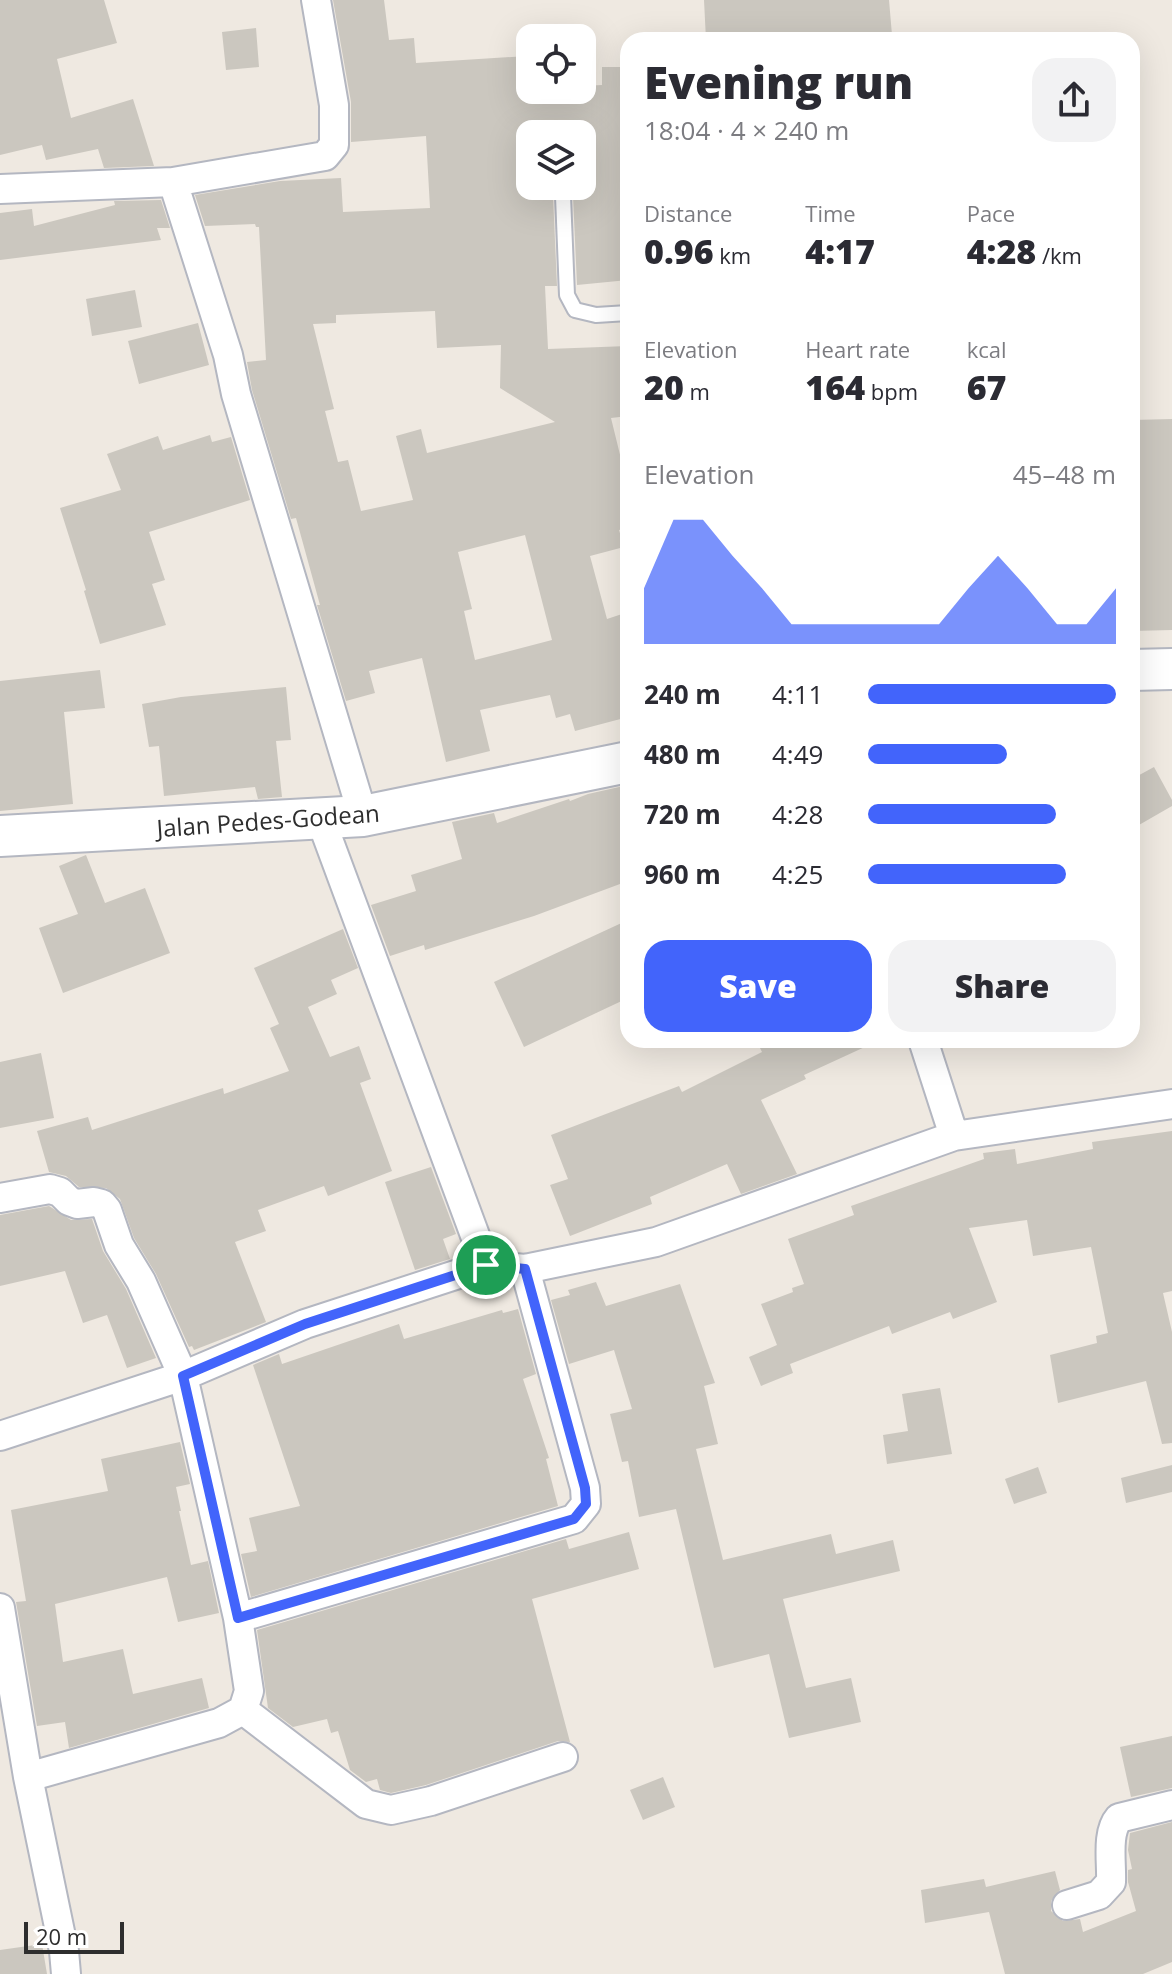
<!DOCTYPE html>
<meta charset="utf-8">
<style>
body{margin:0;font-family:"Open Sans",sans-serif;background:#f2f2f3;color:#2b2b33;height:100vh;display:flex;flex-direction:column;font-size:30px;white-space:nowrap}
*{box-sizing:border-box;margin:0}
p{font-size:26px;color:#7c7c81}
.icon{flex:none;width:44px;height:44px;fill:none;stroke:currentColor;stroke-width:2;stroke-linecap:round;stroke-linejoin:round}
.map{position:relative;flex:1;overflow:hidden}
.sheet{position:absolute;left:620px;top:32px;width:520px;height:1016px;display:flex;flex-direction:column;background:#fff;border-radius:24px;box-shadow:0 8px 32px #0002}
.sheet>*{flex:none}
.controls{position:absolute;left:516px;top:24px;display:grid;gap:16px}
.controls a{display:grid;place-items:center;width:80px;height:80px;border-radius:16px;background:#fff;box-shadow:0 8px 32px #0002;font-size:40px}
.scale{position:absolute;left:24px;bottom:20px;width:100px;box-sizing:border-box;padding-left:8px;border:4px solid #2e2e2e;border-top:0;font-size:22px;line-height:28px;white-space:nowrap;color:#2e2e2e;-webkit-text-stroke:6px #fff;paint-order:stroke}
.pin{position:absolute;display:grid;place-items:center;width:68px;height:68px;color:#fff;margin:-34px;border:4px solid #fff;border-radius:50%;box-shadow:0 2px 8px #0007}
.round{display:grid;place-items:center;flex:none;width:84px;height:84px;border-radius:24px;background:#f2f2f3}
.headline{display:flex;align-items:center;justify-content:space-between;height:136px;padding:0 24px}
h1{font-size:44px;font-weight:800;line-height:60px}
.stats{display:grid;grid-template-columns:repeat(3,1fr);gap:12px;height:136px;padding:8px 24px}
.stats div{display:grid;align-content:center}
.stats b{font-size:34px;font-weight:800}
.stats small{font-size:22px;font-weight:400}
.stats p{font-size:22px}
.chart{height:224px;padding:16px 24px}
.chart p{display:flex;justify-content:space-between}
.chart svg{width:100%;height:144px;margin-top:8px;fill:#4264fb;opacity:.7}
.action{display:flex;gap:16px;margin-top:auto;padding:16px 24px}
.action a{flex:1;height:92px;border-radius:24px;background:#4264fb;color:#fff;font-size:32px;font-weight:800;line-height:92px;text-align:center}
.action a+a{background:#f2f2f3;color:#2b2b33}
ul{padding:0 24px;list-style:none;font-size:26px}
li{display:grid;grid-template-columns:128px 96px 1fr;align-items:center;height:60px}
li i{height:20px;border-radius:10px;background:#4264fb}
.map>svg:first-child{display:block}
</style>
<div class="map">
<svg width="1172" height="1974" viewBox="0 0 1172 1974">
<rect width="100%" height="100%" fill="#efe9e1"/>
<!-- building -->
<path fill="#cbc7bf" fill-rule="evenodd" d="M0 0H104L117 43 57 59 71 118 133 99 154 166 104 168 98 149 46 160 42 145 0 155Z
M333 0H384L389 40 414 38 416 63 527 56 530 90H582V86L602 85V67H628V280L577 285 573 196 568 188 562 186 555 191 553 196 557 286H545L548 349 628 346V416L611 418 624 471 628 470V528L619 530 624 547 590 556 607 619 628 612V717L575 731 570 714 556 718 550 695 480 710 490 751 446 762 422 658 369 671 375 693 346 701 317 605H320L296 518 291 519 252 390 247 362 266 360 259 227H256L255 224 205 226 195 195 280 181 341 178 343 212 430 208 426 136 351 142V102ZM530 134H582V186H530ZM435 311 437 348 501 345 500 388 555 422 427 453 421 429 396 436 413 500 361 511 348 460 338 462 325 411 334 409 313 324 336 323V315ZM525 535 552 640 475 660 464 611 472 609 458 552Z
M704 0H889L892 35 891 40H706Z
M256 28 259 67 226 70 222 32Z
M161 200 170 228H157L161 240 0 260V213L32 209 34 226 115 205 114 201Z
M135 290 142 327 92 336 86 299Z
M198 323 209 365 139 384 128 341Z
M1172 419V630L1132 631V420Z
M210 435 212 442 231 437 250 500 149 532 165 580 152 584 166 625 100 644 84 591 86 590 60 508 121 490 107 454 158 436 163 450Z
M100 670 105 708 64 712 73 804 0 811V681Z
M286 687 291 740 276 741 282 797 258 799 255 787 164 796 159 746 149 747 142 704 181 697Z
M1154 767 1172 800V806L1132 829V779Z
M628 785V881L534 916 425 950 424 945 390 956 371 905 416 891 411 875 462 859 452 822 494 813 497 823 569 799 570 801 588 794Z
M86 855 105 903 145 888 170 953 63 993 39 928 78 914 59 866Z
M628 920V998L524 1047 494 982Z
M343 929 358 968 331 980 337 994 308 1007 330 1057 359 1046 371 1079 360 1083 392 1171 328 1196 324 1186 258 1210 266 1231 235 1242 266 1322 194 1350 192 1346 189 1347 156 1274 134 1238 120 1199 106 1188 79 1187 66 1176 49 1172 37 1131 88 1117 92 1130 223 1088 224 1094 289 1071 270 1028 279 1024 254 968Z
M756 1040H880L804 1075 806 1079 761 1100 797 1174 741 1194 727 1164 650 1197 652 1204 570 1236 550 1185 568 1179 551 1135 679 1086 682 1092 762 1052Z
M41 1053 54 1118 0 1128V1062Z
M1172 1131V1291L1163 1293 1172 1332V1443L1162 1444 1146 1381 1058 1403 1050 1355 1097 1343 1096 1336 1108 1333 1091 1247 1033 1256 1027 1220 969 1228 997 1302 953 1319 950 1312 892 1334 889 1326 790 1364 793 1373 761 1386 749 1357 777 1345 761 1304 793 1292 792 1288 804 1284 788 1239 854 1215 851 1206 984 1159 983 1153 1015 1149 1017 1164 1093 1149 1092 1142Z
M431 1167 456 1234 443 1239 450 1259 415 1270 385 1182Z
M49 1206 71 1220 92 1219 103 1251 126 1289 156 1358 127 1368 107 1315 83 1323 65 1271 0 1286V1215Z
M596 1282 606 1306 680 1284 715 1383 704 1386 718 1444 696 1449 723 1560 831 1534 836 1554 893 1540 900 1571 783 1599 806 1688 851 1678 861 1722 789 1738 769 1654 714 1668 676 1509 639 1517 628 1461 622 1462 610 1414 632 1409 614 1350 569 1364 551 1300 570 1295 568 1290Z
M518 1309 536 1374 523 1379 549 1458 546 1459 558 1506 251 1597 241 1554 257 1551 249 1518 300 1506 253 1365 279 1354 282 1364 399 1324 404 1339 502 1310 503 1313Z
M940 1388 952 1454 887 1464 883 1435 908 1431 902 1394Z
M180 1442 190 1484 176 1487 181 1511H179L191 1565 208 1561 219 1613 178 1622 167 1577 55 1604 63 1662 123 1649 133 1694 202 1678 209 1708 69 1748 65 1722 37 1726 16 1602 26 1601 11 1510 108 1491 101 1459Z
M1172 1465V1492L1126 1503 1121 1478Z
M1038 1467 1047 1493 1014 1504 1005 1479Z
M629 1532 639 1569 532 1599 570 1742 558 1741 426 1785 391 1793 380 1790 377 1779 366 1782 350 1770 338 1731 331 1733 327 1719 293 1727 268 1708 257 1630 566 1539 569 1549Z
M1172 1736V1788L1131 1797 1120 1747Z
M663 1777 675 1807 643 1820 630 1790Z
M1172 1822V1962L1143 1974H1005L989 1912 925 1923 921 1890 984 1879 986 1887 1055 1871 1060 1890 1051 1901V1911L1063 1921 1080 1919 1083 1932 1136 1911 1128 1882V1870L1132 1869 1128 1850 1130 1833Z
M42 1944 47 1974H0V1950Z"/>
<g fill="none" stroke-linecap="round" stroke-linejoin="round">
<!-- lane casing -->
<g stroke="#b4b7c1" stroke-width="18">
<path id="lane" d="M563 196 567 295 575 310 596 315 628 313"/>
</g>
<!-- street casing -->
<g stroke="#b4b7c1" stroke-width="32">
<path id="street" d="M173 182 228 355 236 394 363 816
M0 189 173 182 325 156 334 145V105L316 0
M321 820 486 1265
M923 1040 954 1136
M0 1198 50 1189 60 1192 69 1201 77 1204 94 1202 102 1204 107 1210 119 1245 141 1281 183 1376 238 1618 249 1691 243 1710 219 1723 28 1777
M0 1436 183 1376 305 1324 486 1265 525 1269 656 1242 954 1136 1172 1104
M0 1608 28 1777 64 1951 66 1974
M238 1618 574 1519 586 1504 585 1488 525 1269
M243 1710 366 1804 391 1810 431 1801 563 1757
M1067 1905 1099 1895 1111 1882C1112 1863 1106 1833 1119 1818L1172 1805"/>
</g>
<!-- secondary casing -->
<g stroke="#b4b7c1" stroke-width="44">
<path id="secondary" d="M1132 670 1172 669
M0 836 363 816 628 762"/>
</g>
<!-- lane -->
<use href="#lane" stroke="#fff" stroke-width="14"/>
<!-- street -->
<use href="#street" stroke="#fff" stroke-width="28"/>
<!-- secondary -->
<use href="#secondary" stroke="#fff" stroke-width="40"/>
</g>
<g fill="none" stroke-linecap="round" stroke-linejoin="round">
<!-- route casing -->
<g stroke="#fff" stroke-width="16">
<path id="route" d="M486 1265 525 1269 585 1488 586 1504 574 1519 238 1618 183 1376 305 1324Z"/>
</g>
<!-- route -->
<use href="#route" stroke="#4264fb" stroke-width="10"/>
</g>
<g text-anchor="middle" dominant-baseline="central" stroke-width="6" stroke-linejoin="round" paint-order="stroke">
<!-- street labels -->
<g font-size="24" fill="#2e2e2e" stroke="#fff">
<text transform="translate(268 820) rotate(-4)">Jalan Pedes-Godean</text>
</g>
</g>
</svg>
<div class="controls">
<a><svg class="icon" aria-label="locate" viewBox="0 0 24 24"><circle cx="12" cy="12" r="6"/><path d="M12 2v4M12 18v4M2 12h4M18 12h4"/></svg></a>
<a><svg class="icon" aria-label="layers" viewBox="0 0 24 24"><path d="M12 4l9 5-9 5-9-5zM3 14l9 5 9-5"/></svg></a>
</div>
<div class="scale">20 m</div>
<div class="pin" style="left:486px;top:1265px;background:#1e9e55"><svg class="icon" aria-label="arrive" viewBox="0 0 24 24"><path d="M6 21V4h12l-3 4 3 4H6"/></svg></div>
<section class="sheet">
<div class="headline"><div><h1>Evening run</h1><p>18:04 · 4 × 240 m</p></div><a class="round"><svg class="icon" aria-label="share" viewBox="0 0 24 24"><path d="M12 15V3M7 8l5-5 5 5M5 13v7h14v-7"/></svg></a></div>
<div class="stats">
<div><p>Distance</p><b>0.96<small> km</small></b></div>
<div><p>Time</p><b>4:17</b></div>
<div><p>Pace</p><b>4:28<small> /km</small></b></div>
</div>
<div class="stats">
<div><p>Elevation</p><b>20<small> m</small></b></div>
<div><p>Heart rate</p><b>164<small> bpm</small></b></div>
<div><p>kcal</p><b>67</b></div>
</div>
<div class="chart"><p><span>Elevation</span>45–48 m</p>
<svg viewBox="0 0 160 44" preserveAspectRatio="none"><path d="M0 44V27L10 6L20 6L30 17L40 27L50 38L60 38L70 38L80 38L90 38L100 38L110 27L120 17L130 27L140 38L150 38L160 27V44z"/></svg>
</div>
<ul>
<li><b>240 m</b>4:11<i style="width:100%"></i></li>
<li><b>480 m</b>4:49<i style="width:56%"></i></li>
<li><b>720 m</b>4:28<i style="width:76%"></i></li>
<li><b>960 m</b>4:25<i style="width:80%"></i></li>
</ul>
<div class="action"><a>Save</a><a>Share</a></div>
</section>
</div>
